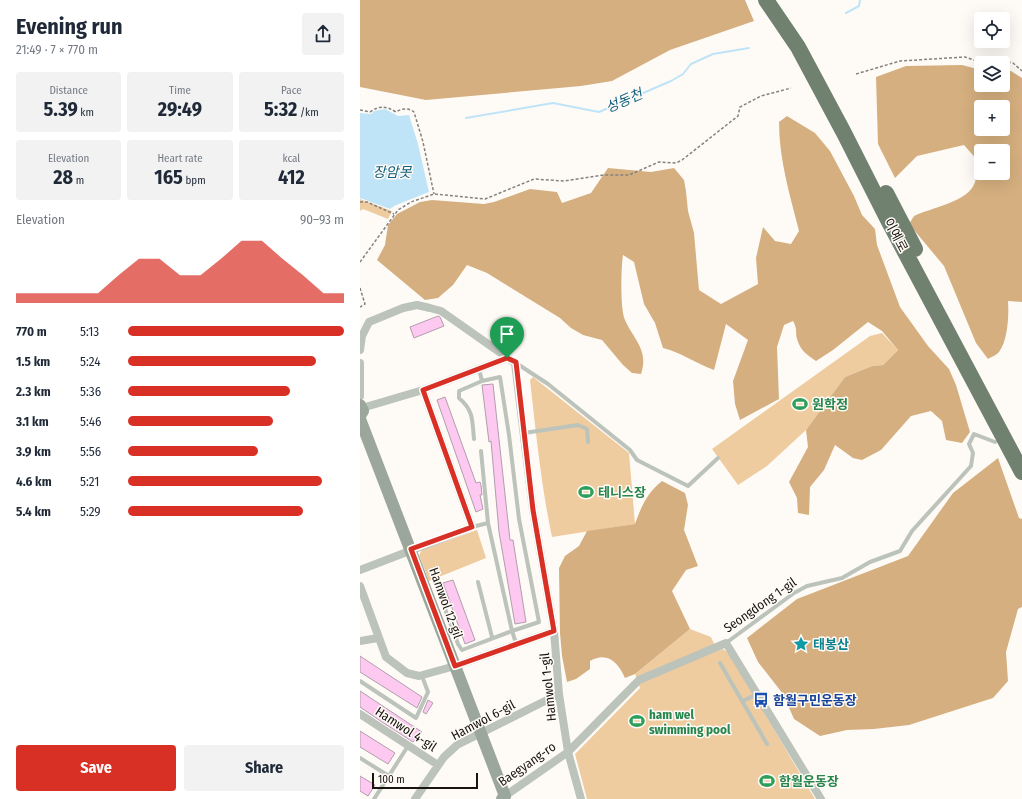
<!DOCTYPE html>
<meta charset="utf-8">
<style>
body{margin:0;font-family:"Fira Sans Condensed","Noto Sans KR",sans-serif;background:#f2f2f3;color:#1f2937;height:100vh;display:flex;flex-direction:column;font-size:15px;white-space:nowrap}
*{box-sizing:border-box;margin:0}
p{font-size:13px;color:#747a83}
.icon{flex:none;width:22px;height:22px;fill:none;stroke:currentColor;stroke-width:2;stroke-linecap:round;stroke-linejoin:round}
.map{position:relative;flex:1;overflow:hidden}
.details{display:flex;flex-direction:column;background:#fff;width:360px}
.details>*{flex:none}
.fabs{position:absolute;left:614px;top:12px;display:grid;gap:8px}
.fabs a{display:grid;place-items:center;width:36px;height:36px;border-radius:4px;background:#fff;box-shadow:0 4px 16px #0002;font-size:20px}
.scale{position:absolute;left:12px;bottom:10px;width:106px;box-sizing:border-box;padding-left:4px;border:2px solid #19140d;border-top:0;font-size:11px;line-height:14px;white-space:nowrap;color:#19140d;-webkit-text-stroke:3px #fefbf7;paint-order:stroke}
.pin{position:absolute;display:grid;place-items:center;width:34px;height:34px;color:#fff;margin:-41px -17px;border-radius:50% 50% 50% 0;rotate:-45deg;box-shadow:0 0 4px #0007}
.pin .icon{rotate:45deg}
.round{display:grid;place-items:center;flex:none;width:42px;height:42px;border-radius:4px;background:#f2f2f3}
.headline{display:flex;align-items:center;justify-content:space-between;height:68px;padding:0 16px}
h1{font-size:22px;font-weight:700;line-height:30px}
.stats{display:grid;grid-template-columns:repeat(3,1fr);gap:6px;height:68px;padding:4px 16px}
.stats div{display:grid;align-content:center;border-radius:4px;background:#f2f2f3;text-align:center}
.stats b{font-size:20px;font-weight:700}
.stats small{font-size:11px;font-weight:400}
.stats p{font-size:11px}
.chart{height:112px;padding:8px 16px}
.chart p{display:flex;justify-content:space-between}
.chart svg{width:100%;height:72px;margin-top:4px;fill:#d93025;opacity:.7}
.button{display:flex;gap:8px;margin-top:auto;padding:8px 16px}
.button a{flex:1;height:46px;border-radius:4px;background:#d93025;color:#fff;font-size:16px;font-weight:700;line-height:46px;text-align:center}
.button a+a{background:#f2f2f3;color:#1f2937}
ul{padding:0 16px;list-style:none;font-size:13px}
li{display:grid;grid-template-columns:64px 48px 1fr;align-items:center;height:30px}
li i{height:10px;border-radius:5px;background:#d93025}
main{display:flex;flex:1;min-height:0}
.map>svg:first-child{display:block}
</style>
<main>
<section class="details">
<div class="headline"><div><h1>Evening run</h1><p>21:49 · 7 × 770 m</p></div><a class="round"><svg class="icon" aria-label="share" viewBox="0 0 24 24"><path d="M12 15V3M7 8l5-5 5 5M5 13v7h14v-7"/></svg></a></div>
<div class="stats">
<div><p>Distance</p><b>5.39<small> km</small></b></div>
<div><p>Time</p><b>29:49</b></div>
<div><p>Pace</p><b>5:32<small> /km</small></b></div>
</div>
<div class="stats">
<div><p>Elevation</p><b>28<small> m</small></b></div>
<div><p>Heart rate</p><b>165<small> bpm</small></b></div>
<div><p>kcal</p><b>412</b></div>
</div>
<div class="chart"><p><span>Elevation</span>90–93 m</p>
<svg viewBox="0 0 160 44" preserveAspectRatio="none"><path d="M0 44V38L10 38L20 38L30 38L40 38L50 27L60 17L70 17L80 27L90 27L100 17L110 6L120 6L130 17L140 27L150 38L160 38V44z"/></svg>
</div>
<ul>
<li><b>770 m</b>5:13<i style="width:100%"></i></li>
<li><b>1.5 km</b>5:24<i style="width:87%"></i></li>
<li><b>2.3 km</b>5:36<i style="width:75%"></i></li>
<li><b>3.1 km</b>5:46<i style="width:67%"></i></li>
<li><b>3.9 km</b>5:56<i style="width:60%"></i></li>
<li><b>4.6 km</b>5:21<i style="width:90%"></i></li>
<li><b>5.4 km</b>5:29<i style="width:81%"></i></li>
</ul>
<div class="button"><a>Save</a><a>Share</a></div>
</section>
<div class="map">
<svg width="662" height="799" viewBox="0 0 662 799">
<rect width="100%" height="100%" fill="#fefbf7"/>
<!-- green -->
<path fill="#eecca0" d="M0 199 32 211 28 219 3 209 0 211Z
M522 333 538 350 523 365 512 366 485 377 446 430 407 466 378 485 352 449 510 336Z
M173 377 269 453 275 524 192 537C181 485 176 433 170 380Z
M117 530 126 558 69 581 59 555 62 550Z
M330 629 351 637 357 650 363 649 369 653 455 799H227L215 754 280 688 275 674Z"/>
<!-- forest -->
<path fill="#d5af7f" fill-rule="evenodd" d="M0 0H385L394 21 310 50 252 81 221 86 66 100 0 87Z
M602 65 621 70V85H643V71H651L662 78V302L648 301C649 315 648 340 639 352 637 355 631 357 628 359L616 343 584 266 549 224 554 216C570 208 609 202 615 182 617 176 617 168 618 161L604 145 557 156 535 178 518 144 516 77 546 66ZM621 107H643V129H621ZM621 151H643V173H621Z
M427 116 455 133 470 151 494 196 502 215 515 229 517 245 540 307 568 346 589 369 596 385 610 432 602 443 586 440 582 421 571 411 551 416 521 450 502 460 493 458 475 445 464 470 450 487 449 515 438 513 437 498 429 482 448 447 446 430 485 377 512 366 523 365 538 350 522 331 508 322 473 350 456 361C447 355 440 350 437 339 435 332 438 330 433 321L424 325 417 347 419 399 380 420 375 404 373 381 388 340 366 324 354 370C335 363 322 353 303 348L295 323 284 304 274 262 263 255C261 267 260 310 265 320 274 340 289 350 281 374L272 373 263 365 242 340 223 335 211 328 200 318 127 273 107 265 93 285 78 298 65 300 17 260 25 245 28 225 37 214 60 202 72 200 124 204 134 202 170 189 197 192 202 203 231 193 248 168 291 172 314 168 324 180 326 191 328 211 334 233 339 290 361 304 398 284 396 258 403 227 415 241 431 244 439 231C430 195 419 160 419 122Z
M638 458 659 518 662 519V607L658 609 646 652 648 681 633 698 549 725 514 729 487 730 460 736 434 719 423 694 398 662 387 638 437 599 548 556 593 493Z
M302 481 325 493 328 505 324 530 338 566 326 570 312 591 330 629 275 674 265 678C258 662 247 651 230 661V669L216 679 207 682 202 656 200 633 199 568 205 556 219 546 227 531 275 524C281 507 287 493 302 481Z"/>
<!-- water -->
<path fill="#c0e4f7" d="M25 109 38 116 49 115 58 144 69 192 34 206 30 209 0 198V113L11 114 14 111Z"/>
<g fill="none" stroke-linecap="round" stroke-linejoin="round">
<!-- stream -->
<path stroke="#c0e4f7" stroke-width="2" d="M486 13 499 6 500 0
M106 118 193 103 239 112 311 81 323 74 331 64 353 54 389 48"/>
</g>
<!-- building -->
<path fill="#fdc9f1" stroke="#b19dac" d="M78 316 80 317 84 326 54 338 50 327Z
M133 384 150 540H153L166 622 155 624 139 532 131 441 129 442 122 385Z
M85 397 116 483 120 482 121 485 122 495H120L123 509 116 512 77 400Z
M93 580 115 640 105 644 83 583Z
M0 656 62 697 57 708 0 672Z
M0 691 62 732 53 742 22 722 0 707Z
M68 700 73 703 66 714 63 712Z
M0 731 35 753 28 764 0 747Z
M0 776 15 785 8 796 0 791Z"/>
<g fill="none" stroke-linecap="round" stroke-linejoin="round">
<!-- path -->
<path stroke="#85817c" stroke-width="1.5" stroke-dasharray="3 2" stroke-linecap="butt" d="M496 74 540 61 605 57 622 63 644 61 653 63 662 71
M0 110 10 112C20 105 26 106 36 112 42 108 49 108 54 112L63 142 74 194
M0 202H7L34 214
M0 262 38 210 51 202 74 194 125 199 174 179 204 181 244 175H269L299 162 316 163 322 160 378 116 380 107 401 96 431 88
M0 288 5 304 0 307"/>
<!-- lane -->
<path stroke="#bbc3bb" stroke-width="4" d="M156 363 188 384 270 450 277 460 328 486 358 458
M119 369 122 381 140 377 149 435 159 519 179 622 152 631 156 643
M164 433 218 425 227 429 228 442
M114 439C112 420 114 411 99 398V391L122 381
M112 527 128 523
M118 582 132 637
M78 590 98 644 102 650 152 631 128 523 121 451
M366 643 434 593 447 586 482 578 510 562 540 551 552 531 611 466 613 453 609 444 614 434 635 442
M360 663 407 744
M0 681 56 718 68 692 62 676
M383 701 397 694
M0 758 29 776
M14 799 48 746"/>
<!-- street -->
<path stroke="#bbc3bb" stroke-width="8" d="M0 350 2 336 9 322 43 308 57 305 70 308 81 311 155 363 173 510 194 631 199 694 208 752 221 799
M0 363V396
M2 408 63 390 147 358
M0 570 112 527 63 390
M0 586 26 657 47 673 59 676 95 666 194 631
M0 641 18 638
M0 714 78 765
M145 796 208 752 279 680 366 643 461 799
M55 799 84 757 97 745 199 694"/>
<!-- secondary -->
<path stroke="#9ca79b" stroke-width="12" d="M0 405 3 411 0 416
M0 419 145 796 142 799"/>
<!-- highway -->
<path stroke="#718170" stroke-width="16" d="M406 0 438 47 484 133 528 220 662 472
M526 193 555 249"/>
</g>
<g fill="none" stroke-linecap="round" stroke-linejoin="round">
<!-- route casing -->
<g stroke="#fff" stroke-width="8">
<path id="route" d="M147 358 156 362 173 510 194 631 95 666 51 549 112 527 63 390Z"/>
</g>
<!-- route -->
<use href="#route" stroke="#d93025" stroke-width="5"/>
</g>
<!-- icons -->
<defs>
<g id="stadium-bare" transform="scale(1.2)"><path d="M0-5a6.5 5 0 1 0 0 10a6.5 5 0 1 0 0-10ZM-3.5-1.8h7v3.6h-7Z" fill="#2e9e5b" stroke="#fefbf7" stroke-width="2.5" paint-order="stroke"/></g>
<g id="sight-bare" transform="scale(1.2)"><path d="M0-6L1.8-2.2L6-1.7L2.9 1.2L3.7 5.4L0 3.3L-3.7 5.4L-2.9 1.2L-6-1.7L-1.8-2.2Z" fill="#0f9aa8" stroke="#fefbf7" stroke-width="2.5" paint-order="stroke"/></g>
<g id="bus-bare" transform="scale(1.2)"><path d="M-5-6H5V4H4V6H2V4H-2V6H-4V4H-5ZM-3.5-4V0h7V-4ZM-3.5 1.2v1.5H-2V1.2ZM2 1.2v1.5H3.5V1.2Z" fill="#1a4fb4" stroke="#fefbf7" stroke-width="2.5" paint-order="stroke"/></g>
</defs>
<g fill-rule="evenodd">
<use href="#stadium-bare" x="440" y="404"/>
<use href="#stadium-bare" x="226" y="492"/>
<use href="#sight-bare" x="441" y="644"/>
<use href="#bus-bare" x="401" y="700"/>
<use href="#stadium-bare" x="277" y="721"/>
<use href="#stadium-bare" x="407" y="781"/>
</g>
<g text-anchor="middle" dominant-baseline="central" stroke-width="3" stroke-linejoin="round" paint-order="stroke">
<!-- street labels -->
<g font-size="13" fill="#19140d" stroke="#fefbf7">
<text transform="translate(536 235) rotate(62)">이예로</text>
<text transform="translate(86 603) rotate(70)">Hamwol 12-gil</text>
<text transform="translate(400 605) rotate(-35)">Seongdong 1-gil</text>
<text transform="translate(188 687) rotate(-96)">Hamwol 1-gil</text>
<text transform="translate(123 720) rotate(-28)">Hamwol 6-gil</text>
<text transform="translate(46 729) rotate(33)">Hamwol 4-gil</text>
<text transform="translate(167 764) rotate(-35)">Baegyang-ro</text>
</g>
<!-- leisure labels -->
<g font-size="13" font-weight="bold" fill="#27864d" stroke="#fefbf7" text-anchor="start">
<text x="452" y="404">원학정</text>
<text x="238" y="492">테니스장</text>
<text x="289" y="714">ham wel<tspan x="289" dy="15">swimming pool</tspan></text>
<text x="419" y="781">함월운동장</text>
</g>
<!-- culture labels -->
<g font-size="13" font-weight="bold" fill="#0d838f" stroke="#fefbf7" text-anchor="start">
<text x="453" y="644">태봉산</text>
</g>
<!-- transit labels -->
<g font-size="13" font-weight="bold" fill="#164399" stroke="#fefbf7" text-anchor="start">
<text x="413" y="700">함월구민운동장</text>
</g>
<!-- water labels -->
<g font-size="14" font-style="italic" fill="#0f5e7d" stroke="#fefbf7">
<text transform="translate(264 101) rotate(-23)">성동천</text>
<text x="32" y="172">장암못</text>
</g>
</g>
</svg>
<div class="fabs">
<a><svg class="icon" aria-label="locate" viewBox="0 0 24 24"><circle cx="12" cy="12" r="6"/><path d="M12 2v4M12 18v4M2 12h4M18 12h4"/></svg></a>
<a><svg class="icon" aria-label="layers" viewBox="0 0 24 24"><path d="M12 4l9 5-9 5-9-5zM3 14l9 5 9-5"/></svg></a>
<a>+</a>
<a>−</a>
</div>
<div class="scale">100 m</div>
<div class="pin" style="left:147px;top:358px;background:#1e9e55"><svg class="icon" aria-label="arrive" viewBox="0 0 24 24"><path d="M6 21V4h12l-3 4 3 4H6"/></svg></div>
</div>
</main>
